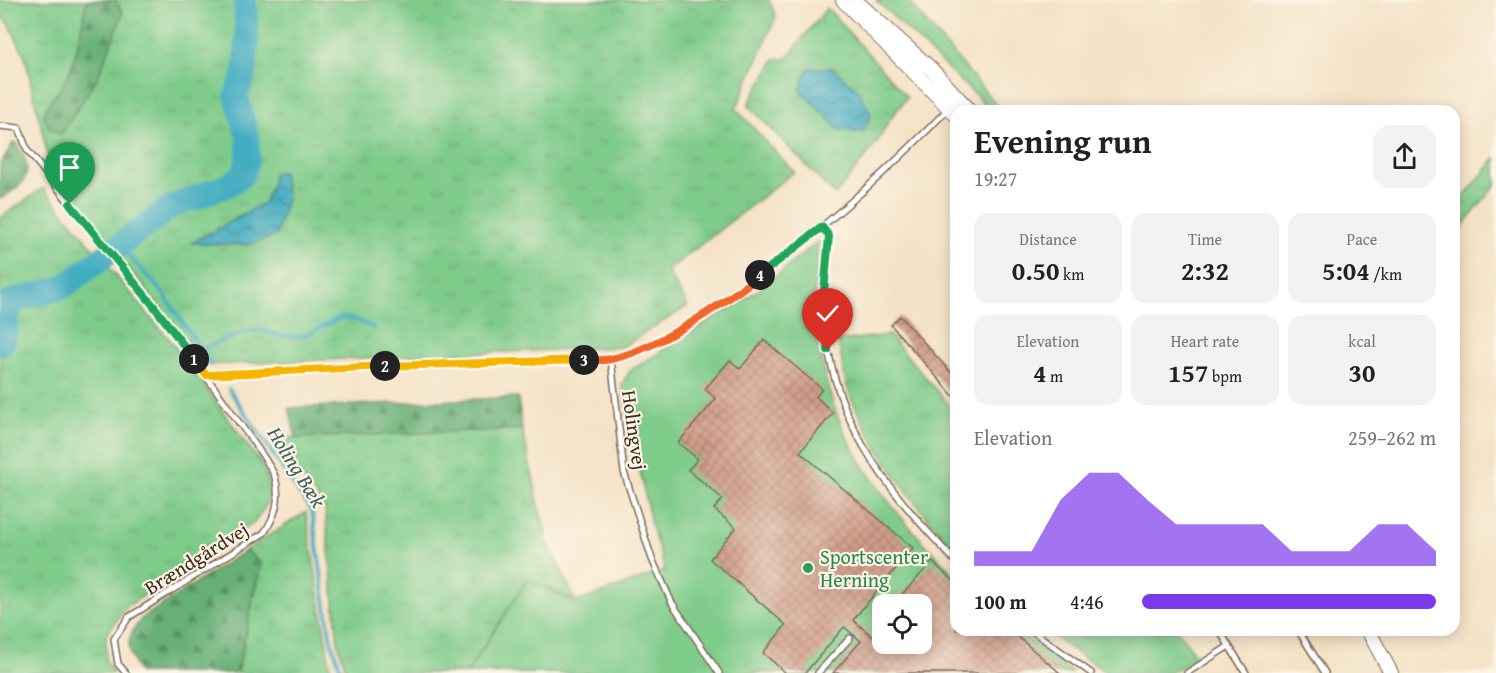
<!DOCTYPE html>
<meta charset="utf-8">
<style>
body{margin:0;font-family:"Gentium Book Plus",serif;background:#f2f2f2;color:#222;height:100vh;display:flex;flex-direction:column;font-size:22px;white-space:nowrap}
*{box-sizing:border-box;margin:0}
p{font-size:20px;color:#767676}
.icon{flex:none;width:33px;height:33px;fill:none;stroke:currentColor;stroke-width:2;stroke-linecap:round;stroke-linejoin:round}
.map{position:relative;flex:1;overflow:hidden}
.side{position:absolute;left:950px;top:105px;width:510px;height:531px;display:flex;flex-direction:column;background:#fff;border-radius:18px;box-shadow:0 3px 15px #0003}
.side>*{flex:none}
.buttons{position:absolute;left:872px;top:594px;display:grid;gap:12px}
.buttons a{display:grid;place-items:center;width:60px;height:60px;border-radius:12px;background:#fff;box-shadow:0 3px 15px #0003;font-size:30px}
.pin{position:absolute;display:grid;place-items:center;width:51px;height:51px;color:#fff;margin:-62px -26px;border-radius:50% 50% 50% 0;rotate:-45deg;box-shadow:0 0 6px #0007}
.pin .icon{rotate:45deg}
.km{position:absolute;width:30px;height:30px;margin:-15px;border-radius:50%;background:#222;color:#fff;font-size:16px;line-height:30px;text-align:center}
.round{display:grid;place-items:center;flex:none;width:63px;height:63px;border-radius:18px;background:#f2f2f2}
.headline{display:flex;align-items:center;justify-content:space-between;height:102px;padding:0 24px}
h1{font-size:33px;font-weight:800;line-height:45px}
.figures{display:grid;grid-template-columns:repeat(3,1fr);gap:9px;height:102px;padding:6px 24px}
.figures div{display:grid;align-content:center;border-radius:15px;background:#f2f2f2;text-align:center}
.figures b{font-size:26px;font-weight:800}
.figures small{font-size:16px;font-weight:400}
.figures p{font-size:16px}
.chart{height:168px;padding:12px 24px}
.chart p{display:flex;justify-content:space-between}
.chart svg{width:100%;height:108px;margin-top:6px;fill:#7c3aed;opacity:.7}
ul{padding:0 24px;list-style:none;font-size:20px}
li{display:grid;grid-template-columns:96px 72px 1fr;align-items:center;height:45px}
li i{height:15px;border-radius:8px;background:#7c3aed}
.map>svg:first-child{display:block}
</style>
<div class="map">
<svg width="1496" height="673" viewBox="0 0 1496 673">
<defs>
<pattern id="grass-tufts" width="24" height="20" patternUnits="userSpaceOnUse" patternTransform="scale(1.5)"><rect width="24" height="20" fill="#7ecb8a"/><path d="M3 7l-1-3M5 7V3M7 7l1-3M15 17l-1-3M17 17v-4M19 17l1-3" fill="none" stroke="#6eae77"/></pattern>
<pattern id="forest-firs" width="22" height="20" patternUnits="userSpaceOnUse" patternTransform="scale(1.5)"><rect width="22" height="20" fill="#66af76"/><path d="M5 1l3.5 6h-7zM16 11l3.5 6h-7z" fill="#558f60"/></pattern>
<pattern id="water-waves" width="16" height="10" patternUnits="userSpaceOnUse" patternTransform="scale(1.5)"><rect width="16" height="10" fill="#42acc1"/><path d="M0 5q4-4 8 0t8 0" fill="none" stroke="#388c9c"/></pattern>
<pattern id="building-cross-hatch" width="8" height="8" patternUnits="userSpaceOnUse" patternTransform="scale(1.5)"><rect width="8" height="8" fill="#d19d89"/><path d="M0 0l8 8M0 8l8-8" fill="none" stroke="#ab806f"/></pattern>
</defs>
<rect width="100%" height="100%" fill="#fcf5e5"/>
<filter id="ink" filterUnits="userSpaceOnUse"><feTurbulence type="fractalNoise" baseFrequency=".0167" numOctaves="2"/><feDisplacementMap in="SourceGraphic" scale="12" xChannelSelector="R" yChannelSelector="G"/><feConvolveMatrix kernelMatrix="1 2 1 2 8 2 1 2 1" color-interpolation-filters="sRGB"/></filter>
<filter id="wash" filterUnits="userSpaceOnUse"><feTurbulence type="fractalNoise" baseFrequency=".008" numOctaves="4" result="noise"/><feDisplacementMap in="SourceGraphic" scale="24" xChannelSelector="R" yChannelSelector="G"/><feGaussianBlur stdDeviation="1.35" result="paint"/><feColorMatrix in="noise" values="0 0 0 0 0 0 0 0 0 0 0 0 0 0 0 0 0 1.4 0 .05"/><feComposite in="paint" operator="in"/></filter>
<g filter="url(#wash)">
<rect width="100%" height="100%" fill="#f4e2c6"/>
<!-- grass -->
<path fill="url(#grass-tufts)" stroke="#5c7a54" stroke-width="1.5" d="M0 0H769L776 17 736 109 794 172 667 271 688 306 622 347 206 365 51 170 25 57 10 26 0 14Z
M876 0H907L1002 111 990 109Z
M827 8 907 97 889 121 876 144 835 195 748 105 775 59H786Z
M1496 157V184L1454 237V209Z
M43 188 174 345 262 465C274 492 272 500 254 523L126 607 106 635V662L114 673H0V218Z
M889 335 955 412V549C913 504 875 452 850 395 843 379 842 358 838 341Z
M522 429 547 541 576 601 528 579 467 673H347L338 643 325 508 273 436 296 438Z
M306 512 331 673H237L261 563 246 550Z
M1046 630H1177L1198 658 1170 673H1108L1078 654Z"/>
<!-- forest -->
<path fill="url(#forest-firs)" stroke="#506c4a" stroke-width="1.5" d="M87 0H115L123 13 98 77 62 133 58 134C53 130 44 124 44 116 44 104 60 92 65 81 78 56 81 27 87 0Z
M14 142 17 143C34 173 30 181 0 199V164Z
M518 397 522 429 296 438 289 408Z
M246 550 261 563 237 673H139C126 649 124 639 142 618Z"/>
<!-- pitch -->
<path fill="#7ecb8a" stroke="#5c7a54" stroke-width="1.5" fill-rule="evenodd" d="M819 241C816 271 811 303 816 333 821 363 828 394 840 422 865 480 910 531 955 574L956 630H1016L1072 673H467L528 579 575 603 665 570 651 524 622 384 630 371 759 290ZM882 604H921V644H882Z"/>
<!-- water -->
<path fill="url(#water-waves)" stroke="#3e6b70" stroke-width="1.5" d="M808 68H832L859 91 871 114 863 133 840 130 800 90Z
M283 171 287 199 276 236 248 245 191 243 264 203 272 183 273 174Z"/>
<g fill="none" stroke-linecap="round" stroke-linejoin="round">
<!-- stream -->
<path stroke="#42acc1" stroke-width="4" d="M120 246 163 293 211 365
M201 349 243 333 260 330 282 336 301 337 342 317 356 320 374 328
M229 389 312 512 331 641 342 673"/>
<!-- river -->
<path stroke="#42acc1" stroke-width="24" d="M0 344 4 340 11 301 62 288 171 207 228 185 243 175 248 159V138L236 95 245 74 247 43 245 0"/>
</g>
<g id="blocks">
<!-- building -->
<path fill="url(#building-cross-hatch)" d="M900 316 956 378V399L891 325Z
M764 340 822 389 816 397 833 413 800 452 913 548 853 620 873 637 882 626V644H921V604H893L932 562 956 583V630H1010L1060 673H833L861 641 844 627 805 673H786L763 653 786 625 710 559 736 528 714 509 723 499 688 470 698 459 678 443 716 399 705 389 730 360 740 369Z"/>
</g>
</g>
<g filter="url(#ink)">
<use href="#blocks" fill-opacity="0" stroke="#7c6a59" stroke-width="1.5"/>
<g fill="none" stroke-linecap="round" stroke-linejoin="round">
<!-- service casing -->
<g stroke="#7c6a59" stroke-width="8">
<path id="service" d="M0 126 19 128 27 150C97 238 170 323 235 417 244 430 271 464 275 477 281 499 276 515 264 533L129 617 114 639 118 664 126 673
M822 227 829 235C826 258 822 281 823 304 828 417 881 483 956 562
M611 359C622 355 634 352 645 347 695 326 740 290 783 258 842 212 897 162 949 108
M206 374 426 365 611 359 624 472 652 559 672 603 719 673
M1031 630 1091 673
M1219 630 1246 673
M1298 630 1325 673
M818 673 850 638
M1187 673 1229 646"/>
</g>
<!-- tertiary casing -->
<g stroke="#7c6a59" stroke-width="16">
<path id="tertiary" d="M843 0 956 115
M859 4 931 69 970 111
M1368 630 1391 673"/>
</g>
<!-- service -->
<use href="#service" stroke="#fff" stroke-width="5"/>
<!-- tertiary -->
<use href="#tertiary" stroke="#fff" stroke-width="14"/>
</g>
</g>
<g fill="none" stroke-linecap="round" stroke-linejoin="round" filter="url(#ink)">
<!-- split-1 casing -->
<g stroke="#fff" stroke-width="12">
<path id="split-1" d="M70 204 153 305 194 359"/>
</g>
<!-- split-2 casing -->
<g stroke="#fff" stroke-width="12">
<path id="split-2" d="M194 359 206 375 385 366"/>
</g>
<!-- split-3 casing -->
<g stroke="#fff" stroke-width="12">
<path id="split-3" d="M385 366 584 360"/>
</g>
<!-- split-4 casing -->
<g stroke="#fff" stroke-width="12">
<path id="split-4" d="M584 360C593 360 603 361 611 359 656 350 723 304 760 275"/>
</g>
<!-- split-5 casing -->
<g stroke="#fff" stroke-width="12">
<path id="split-5" d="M760 275 822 227 829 236 823 304 828 350"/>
</g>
<!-- split-1 -->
<use href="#split-1" stroke="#22a559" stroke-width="8"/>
<!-- split-2 -->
<use href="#split-2" stroke="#f5b400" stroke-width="8"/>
<!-- split-3 -->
<use href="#split-3" stroke="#f5b400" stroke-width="8"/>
<!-- split-4 -->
<use href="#split-4" stroke="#f0652b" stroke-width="8"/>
<!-- split-5 -->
<use href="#split-5" stroke="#22a559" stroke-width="8"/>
</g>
<!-- markers -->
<circle fill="#2e9e5b" stroke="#fcf5e5" stroke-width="2" cx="808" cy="568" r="6"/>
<g text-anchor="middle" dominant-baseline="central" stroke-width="4.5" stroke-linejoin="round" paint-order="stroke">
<!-- street labels -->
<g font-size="20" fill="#3b2a1e" stroke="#fcf5e5">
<text transform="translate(635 430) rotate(82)">Holingvej</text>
<text transform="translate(196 558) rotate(-32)">Brændgårdvej</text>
</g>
<!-- leisure labels -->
<g font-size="20" fill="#27864d" stroke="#fcf5e5" text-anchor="start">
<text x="820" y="556">Sportscenter<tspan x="820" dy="23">Herning</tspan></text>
</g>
<!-- water labels -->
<g font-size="21" font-style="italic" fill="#3e5e5f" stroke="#fcf5e5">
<text transform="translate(297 467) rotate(58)">Holing Bæk</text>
</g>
</g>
</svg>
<div class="buttons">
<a><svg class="icon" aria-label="locate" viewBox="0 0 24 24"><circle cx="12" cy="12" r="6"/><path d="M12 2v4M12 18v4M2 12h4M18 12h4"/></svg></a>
</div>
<div class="pin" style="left:70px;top:204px;background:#1e9e55"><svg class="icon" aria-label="arrive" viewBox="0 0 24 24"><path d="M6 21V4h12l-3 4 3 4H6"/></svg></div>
<div class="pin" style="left:828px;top:350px;background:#d93025"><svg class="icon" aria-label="check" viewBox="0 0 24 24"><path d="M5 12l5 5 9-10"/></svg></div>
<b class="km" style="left:194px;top:359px">1</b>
<b class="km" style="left:385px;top:366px">2</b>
<b class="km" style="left:584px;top:360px">3</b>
<b class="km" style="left:760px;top:275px">4</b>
<section class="side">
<div class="headline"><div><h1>Evening run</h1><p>19:27</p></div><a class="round"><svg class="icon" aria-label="share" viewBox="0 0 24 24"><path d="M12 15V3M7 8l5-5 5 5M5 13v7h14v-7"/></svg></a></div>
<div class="figures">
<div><p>Distance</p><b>0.50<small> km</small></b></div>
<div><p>Time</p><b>2:32</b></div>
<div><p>Pace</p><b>5:04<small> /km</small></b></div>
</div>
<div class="figures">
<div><p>Elevation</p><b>4<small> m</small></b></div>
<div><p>Heart rate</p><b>157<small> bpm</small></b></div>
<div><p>kcal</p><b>30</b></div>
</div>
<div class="chart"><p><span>Elevation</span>259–262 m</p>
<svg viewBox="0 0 160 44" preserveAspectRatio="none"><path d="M0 44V38L10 38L20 38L30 17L40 6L50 6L60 17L70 27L80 27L90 27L100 27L110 38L120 38L130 38L140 27L150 27L160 38V44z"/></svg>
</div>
<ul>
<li><b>100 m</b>4:46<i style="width:100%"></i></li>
</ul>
</section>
</div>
